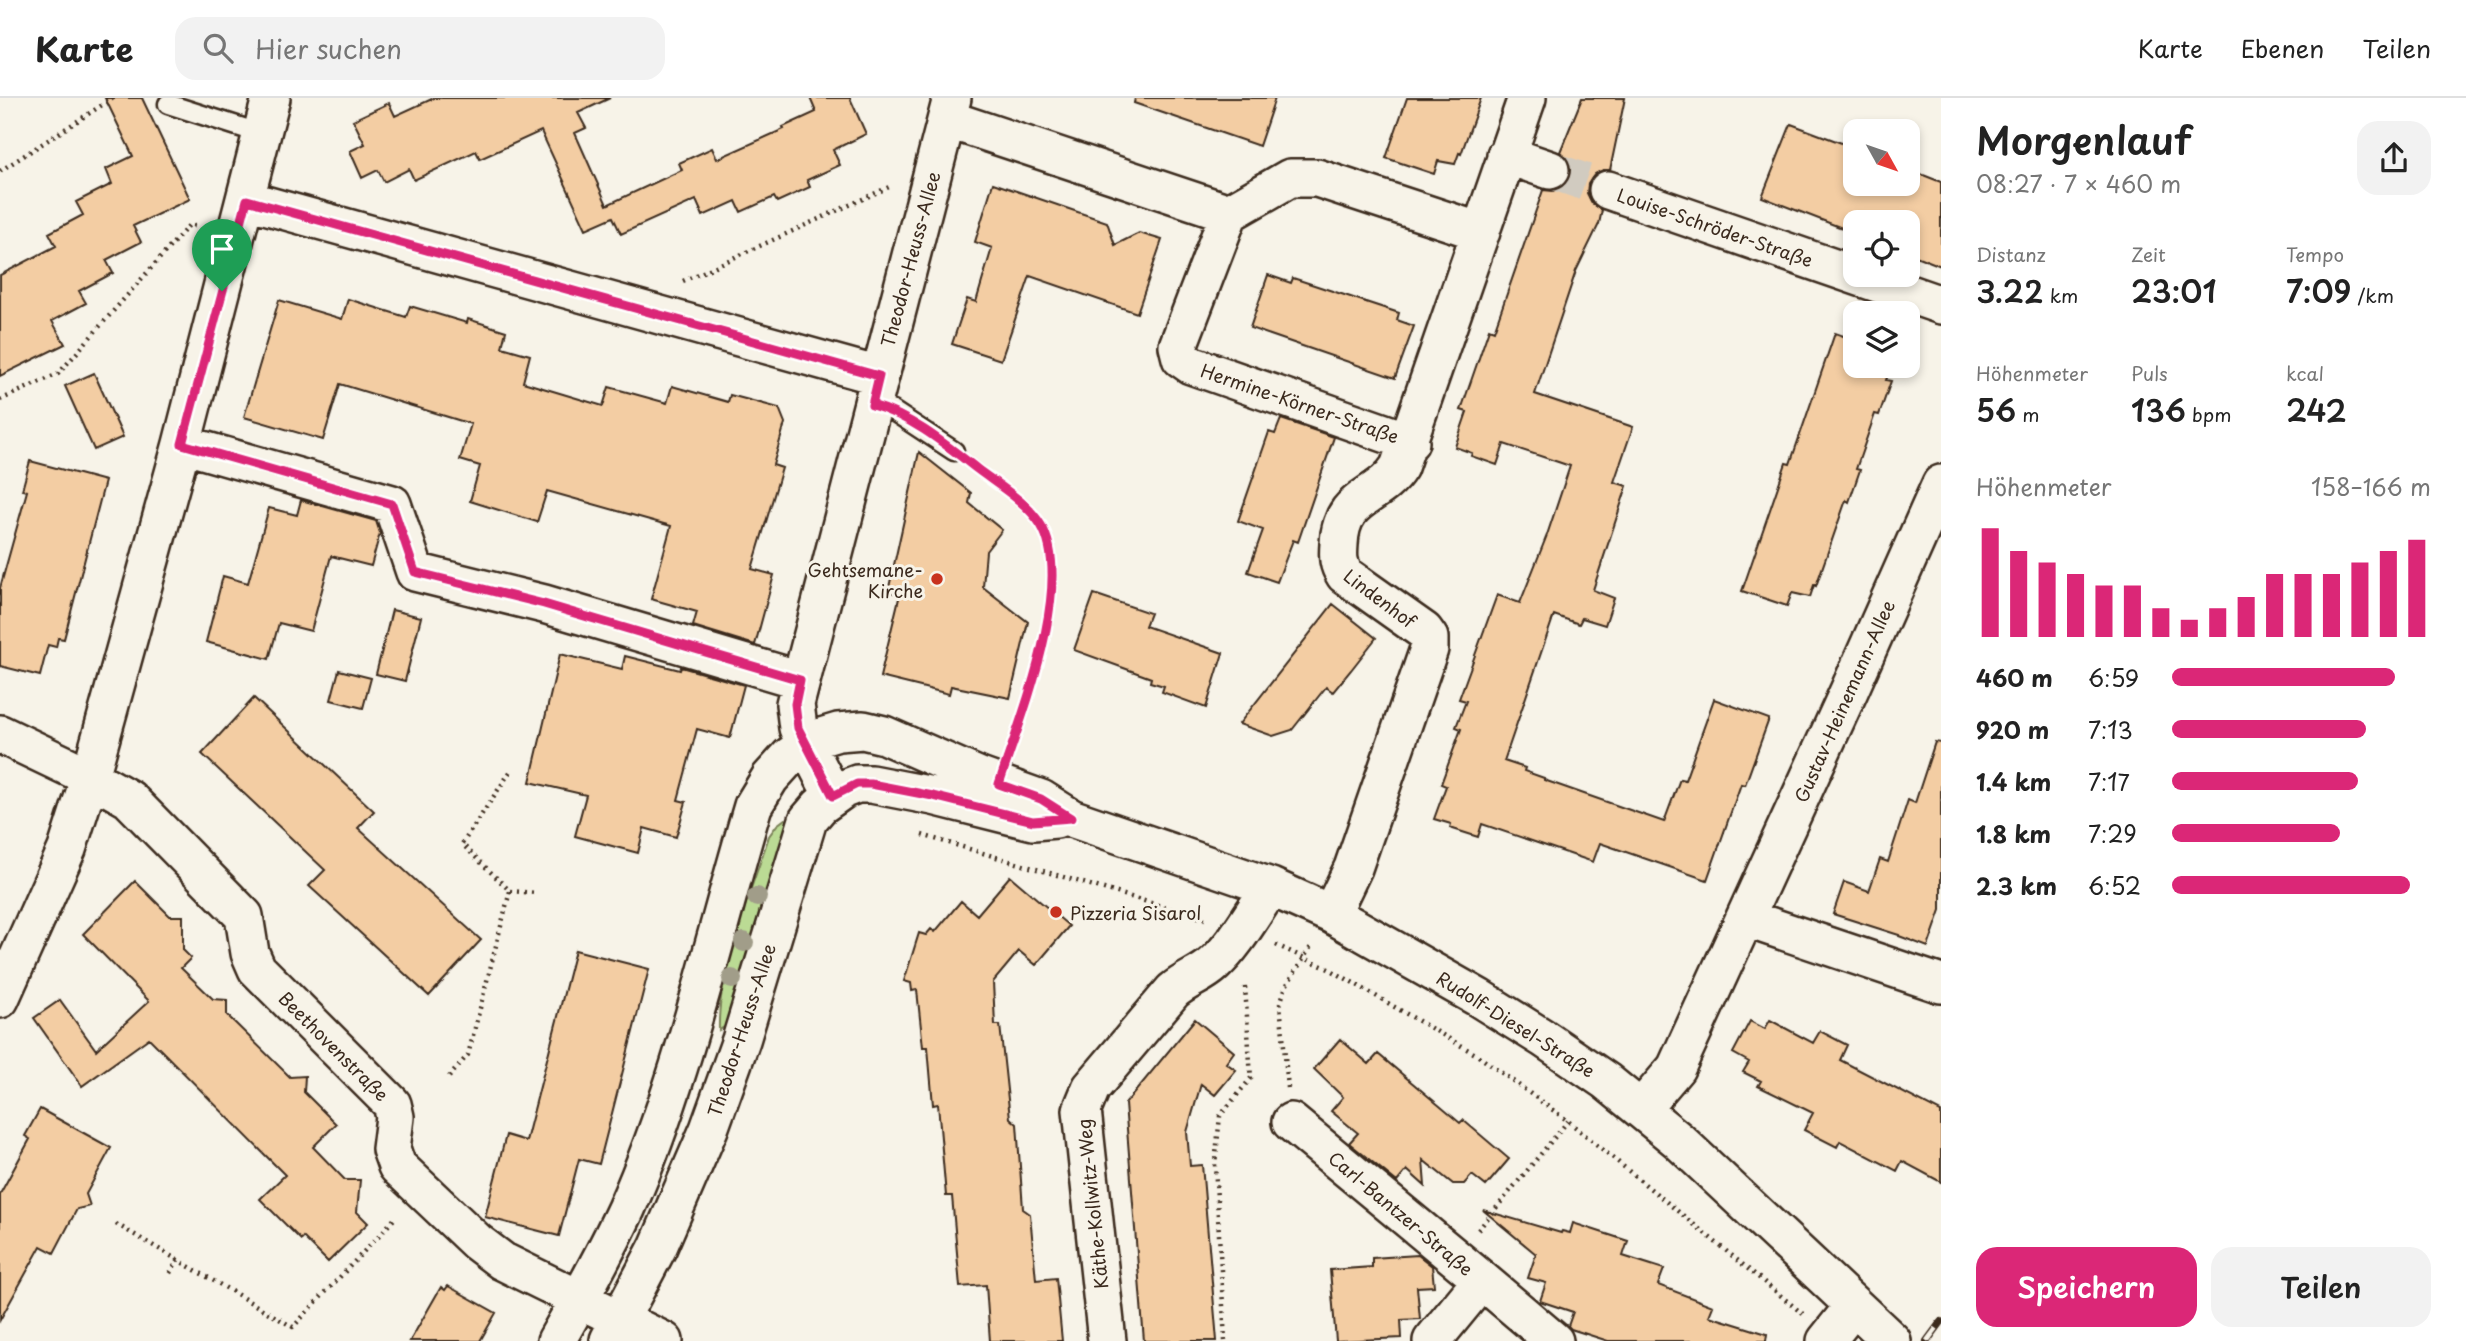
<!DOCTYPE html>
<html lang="de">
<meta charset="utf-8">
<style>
body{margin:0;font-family:"Playpen Sans",sans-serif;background:#f2f2f2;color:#222;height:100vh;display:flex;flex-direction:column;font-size:26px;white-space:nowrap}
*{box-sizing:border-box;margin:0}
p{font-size:23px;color:#767676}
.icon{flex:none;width:38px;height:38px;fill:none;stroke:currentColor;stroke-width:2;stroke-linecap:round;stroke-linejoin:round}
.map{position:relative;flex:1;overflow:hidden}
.panel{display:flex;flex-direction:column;background:#fff;width:525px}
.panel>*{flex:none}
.needle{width:46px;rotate:130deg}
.buttons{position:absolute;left:1843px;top:21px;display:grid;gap:14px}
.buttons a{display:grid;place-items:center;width:77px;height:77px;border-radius:14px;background:#fff;box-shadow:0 4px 10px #0003;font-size:35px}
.pin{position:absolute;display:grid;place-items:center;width:60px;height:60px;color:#fff;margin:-72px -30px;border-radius:50% 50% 50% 0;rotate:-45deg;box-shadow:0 0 7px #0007}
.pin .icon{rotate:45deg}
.round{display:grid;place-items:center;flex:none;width:74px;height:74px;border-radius:21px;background:#f2f2f2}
.overview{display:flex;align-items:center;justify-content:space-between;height:119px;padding:0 35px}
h1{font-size:38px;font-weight:600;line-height:52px}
.metrics{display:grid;grid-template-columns:repeat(3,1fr);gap:10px;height:119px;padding:7px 35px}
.metrics div{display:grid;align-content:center}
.metrics b{font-size:30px;font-weight:600}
.metrics small{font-size:19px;font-weight:400}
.metrics p{font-size:19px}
.chart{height:196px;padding:14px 35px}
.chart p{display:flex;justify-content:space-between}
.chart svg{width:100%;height:126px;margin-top:7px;stroke:#db2777;stroke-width:6}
.button{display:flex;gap:14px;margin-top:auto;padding:14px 35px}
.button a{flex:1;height:80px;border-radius:21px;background:#db2777;color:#fff;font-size:28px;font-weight:600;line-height:80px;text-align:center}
.button a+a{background:#f2f2f2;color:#222}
ul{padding:0 35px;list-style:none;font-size:23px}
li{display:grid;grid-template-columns:112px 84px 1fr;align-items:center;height:52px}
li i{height:18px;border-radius:9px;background:#db2777}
header{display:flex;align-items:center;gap:42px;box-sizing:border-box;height:98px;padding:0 35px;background:#fff;border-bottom:2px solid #e0e0e0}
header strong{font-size:33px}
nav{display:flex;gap:38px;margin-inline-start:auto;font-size:24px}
.search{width:490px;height:63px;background:#f2f2f2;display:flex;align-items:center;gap:18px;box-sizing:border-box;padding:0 24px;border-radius:21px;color:#767676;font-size:26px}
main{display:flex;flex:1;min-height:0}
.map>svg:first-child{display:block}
</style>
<header>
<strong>Karte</strong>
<div class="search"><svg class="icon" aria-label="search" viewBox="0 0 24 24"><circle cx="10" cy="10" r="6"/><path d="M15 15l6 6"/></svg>Hier suchen</div>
<nav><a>Karte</a><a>Ebenen</a><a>Teilen</a></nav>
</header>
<main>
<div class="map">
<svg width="1941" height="1243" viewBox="0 0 1941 1243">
<rect width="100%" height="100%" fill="#f7f3e8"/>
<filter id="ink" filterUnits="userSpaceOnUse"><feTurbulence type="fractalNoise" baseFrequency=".0143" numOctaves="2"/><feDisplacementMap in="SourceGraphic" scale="14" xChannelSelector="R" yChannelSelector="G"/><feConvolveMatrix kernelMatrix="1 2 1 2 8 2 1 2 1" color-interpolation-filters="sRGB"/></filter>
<g filter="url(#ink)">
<!-- green -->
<path fill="#bbdb94" stroke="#7b8259" stroke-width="2" d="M785 721 790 723 726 928 719 932C717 873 751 794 769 738L777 727Z"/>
<!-- building -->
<path fill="#f3cda3" stroke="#3b2a1e" stroke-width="2" d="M105 0H142L190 101 133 128 141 144 106 162 113 175 79 193 86 205 52 223 65 246 0 278V177L56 148 49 135 83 117 76 104 112 86 106 71 133 58Z
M434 0H610L578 15 586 30 575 35 607 107 682 72 679 65 712 50 717 61 784 31 783 29 816 14 810 0H850L866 36 833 52 840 67 807 82 810 89 777 104 774 99 741 114 736 103 703 118 696 102 621 136 613 119 586 131 541 33 480 61 476 53 414 82 409 71 384 84 378 72 362 80 350 53 365 46 353 22 389 5 395 18Z
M1135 0H1275L1259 48 1134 5Z
M1407 0H1481L1461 56 1459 55 1455 66 1438 63 1434 76 1386 60Z
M1582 0H1625L1610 72H1603L1595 76 1588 86 1587 95 1592 105 1602 112 1599 126 1576 173 1535 296 1633 329 1614 384 1627 388 1593 492 1614 500 1605 527 1582 520 1579 526 1554 517 1504 663 1525 670 1524 673 1544 680V682L1664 724 1680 681 1685 682 1714 601 1769 621 1745 687 1741 686 1707 782 1600 745 1593 764 1482 726 1478 739 1450 730 1451 726 1434 721 1446 688 1441 686 1461 631 1456 629 1466 603 1459 601 1497 497 1520 505 1547 437 1570 368 1504 346 1497 367 1471 358 1472 355 1455 349 1467 314 1461 312 1489 231 1494 233 1542 95 1543 92 1553 93 1563 88 1570 79V67L1566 59 1560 54Z
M1791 26 1855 50V86H1908V71L1941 84V168L1908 155V124H1855V135L1762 99Z
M993 85 1107 124 1115 147 1139 135 1162 142 1137 215 1030 178 1001 262 952 246 967 201 976 204 992 150 975 144Z
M1268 177 1291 185 1293 180 1399 215 1397 222 1414 228 1395 280 1250 230Z
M348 201 406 219 410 208 467 225 468 221 506 233 502 249 530 257 523 284 603 308 609 289 667 305 672 288 728 304 730 297 779 310 785 325 773 367 782 370 752 471 774 477 755 547 693 528 697 514 651 501 671 428 547 393 537 424 470 403 480 368 460 362 471 326 340 286 323 342 244 319 279 202 342 221Z
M1835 235 1855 242V268L1891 270 1886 282 1891 283 1879 317 1875 316 1856 371 1860 372 1849 404 1846 402 1816 488 1814 487 1810 499 1792 495 1787 508 1742 493 1786 365 1790 366Z
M94 275 123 339 94 352 65 288Z
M1281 321 1334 339 1298 444 1293 442 1277 484 1248 474 1263 432 1238 423 1269 334 1275 336Z
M919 354 971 395 969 405 1002 432 986 453 983 489 1028 524 1010 600 951 588 949 596 880 579 900 496 888 494Z
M30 363 105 383 64 541 58 540 56 549 48 547 40 578 0 568V490L27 393 22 392Z
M301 402 376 423 380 435 371 468 331 458 311 533 279 525 269 561 206 544 223 478 248 485 269 410 297 417Z
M1094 496 1150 515 1145 528 1223 555 1206 610 1162 594 1164 588 1150 584 1151 580 1074 552Z
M1333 506 1376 540 1351 572 1333 594 1326 589 1292 632 1273 638 1239 626Z
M392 512 421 519 405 583 376 576Z
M560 556 622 571 625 558 680 572 681 569 744 587 730 640 697 631 678 702 686 704 676 739 644 730 638 755 575 738 586 697 530 684Z
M339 572 371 580 363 610 331 602Z
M254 600 374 713 358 730 481 842 429 898 309 788 325 772 202 656Z
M1935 644 1941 645V812L1928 849 1899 838V837L1833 816 1844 784 1869 793 1880 761 1888 764 1908 702 1915 705Z
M1010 778 1069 828 1036 867 1019 853 993 884 995 927H1000L1010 1020 1017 1026 1023 1111 1030 1116 1036 1182 1056 1180 1062 1243H990L986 1187 960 1189 952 1098H946L938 1006 933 1007 929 961 928 949H923L917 892 912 893 911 885 904 883 919 835 926 837 931 831 935 834 961 803 977 817Z
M135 783 170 818H183V852L191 860 181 870 213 901 227 902V917L290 979 305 978 304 994 336 1026 313 1049 345 1082H360L357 1114 368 1125 328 1164 303 1139 301 1142 260 1101 285 1077 149 940 82 988 34 920 60 902 96 952 149 903 83 836Z
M575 852 649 871 599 1066 579 1061 559 1138 485 1119 506 1037 526 1043Z
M1195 921 1234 954 1226 965 1236 972 1215 997 1201 986 1187 1034 1190 1068 1202 1067 1217 1243H1144L1125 1006Z
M1770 922 1813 945 1820 933 1847 947 1840 962 1941 1014V1084L1902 1063 1897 1073 1840 1043 1837 1049 1804 1032 1813 1015 1758 988 1761 983 1743 974 1749 964 1733 955 1750 923 1765 931Z
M1340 941 1369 966 1378 956 1460 1025 1463 1022 1509 1061 1486 1088 1472 1077 1464 1086H1453L1423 1062 1425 1088 1407 1072 1397 1084 1349 1045 1358 1035 1331 1013 1343 999 1314 971Z
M40 1011 111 1050 86 1096 90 1108 77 1111 54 1155 41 1148 0 1222V1096L30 1041 25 1038Z
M1483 1112 1561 1135 1562 1133 1570 1135 1573 1125 1628 1143 1623 1158 1664 1171 1658 1187 1713 1208 1709 1218 1767 1236 1766 1243H1608L1571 1231 1568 1228 1573 1214 1540 1203 1546 1185 1528 1180 1536 1156Z
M1418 1157 1432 1168 1434 1188 1417 1189 1420 1221 1401 1222 1402 1240 1336 1243 1330 1172 1372 1169V1160Z
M448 1188 496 1215 480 1243H410L441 1189 445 1192Z"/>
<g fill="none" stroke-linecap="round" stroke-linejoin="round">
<!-- minor-tunnel -->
<path stroke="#d1cbc0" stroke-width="37" stroke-dasharray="37 18" stroke-linecap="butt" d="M1550 72 1608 92"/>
<!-- service casing -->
<g stroke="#3b2a1e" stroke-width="23">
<path id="service" d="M168 6 262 36
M872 307 893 313 954 353"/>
</g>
<!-- minor casing -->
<g stroke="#3b2a1e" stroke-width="42">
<path id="minor" d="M947 21 1229 115 1290 80H1317L1481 134
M1506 57 1550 72
M1608 92 1941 207
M247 102 879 278
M1229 115 1178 248 1181 260 1191 267 1410 344
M182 346 392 406 415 474 544 506 800 582
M0 636 90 679 129 701 244 818 250 855 257 871 392 1006 395 1019 391 1051 397 1068 477 1144 502 1163 664 1243
M833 698 798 630 795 606 952 0
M1331 816 1353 770 1429 551V540L1424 533 1345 477C1338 466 1338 459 1339 446 1341 396 1378 402 1399 369L1527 0
M1745 820 1941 886
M0 901 67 751 90 679 182 346 271 0
M1642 1010 1676 970 1849 593 1941 386
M1291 1024 1482 1182 1432 1243
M1482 1182 1554 1243
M609 1242 658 1149 709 1031 741 942 808 722 820 708 844 691 857 686H871L933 698 1033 723 1056 721
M556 1243C581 1199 605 1156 626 1111 683 983 713 842 753 708L770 680 790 658 807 646 818 640 838 634 863 632 884 637 980 679 1041 701 1071 720 1271 789 1331 816 1479 900 1543 940 1606 983 1678 1042 1892 1243
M1107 1243 1082 1012 1091 990 1173 893C1187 881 1201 878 1214 866 1237 845 1253 814 1271 789
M1826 1243 1854 1208"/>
</g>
<!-- path -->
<path stroke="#3b2a1e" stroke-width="4.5" stroke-dasharray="2 5" stroke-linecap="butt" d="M0 73 113 0
M683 183 889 89 892 90
M0 302 58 276 189 127 199 129
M975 369C996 386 1026 403 1041 426 1074 479 1027 596 1010 652
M922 737 1205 821
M510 793 537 795
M1276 847 1333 873 1477 957 1568 1023 1803 1216
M449 979 468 957 510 793 462 746 510 674
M1288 990 1280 906 1286 888 1312 847
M116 1126 293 1229 397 1118
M1478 1132 1568 1023
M170 1175 178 1162
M1225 1243 1215 1066 1220 1018 1251 980 1245 888"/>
<!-- service -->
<use href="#service" stroke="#f7f3e8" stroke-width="18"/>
<!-- minor -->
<use href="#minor" stroke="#f7f3e8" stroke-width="37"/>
<!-- rail casing -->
<g stroke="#3b2a1e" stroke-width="8">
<path id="rail" d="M1927 1243 1941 1224"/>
</g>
<!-- rail -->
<use href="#rail" stroke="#f7f3e8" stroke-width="5" stroke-dasharray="16" stroke-linecap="butt"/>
</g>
<!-- trees -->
<g fill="#a19d89">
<circle cx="757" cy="799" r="10"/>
<circle cx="744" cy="844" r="10"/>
<circle cx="732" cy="881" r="10"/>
</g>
</g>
<g fill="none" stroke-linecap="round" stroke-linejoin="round" filter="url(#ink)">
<!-- route casing -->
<g stroke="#fff" stroke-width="14">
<path id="route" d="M247 102 879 278 872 307C911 318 945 346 977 371 998 387 1027 404 1041 427 1076 486 1019 624 999 686L1041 701 1071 720 1033 723 933 698 871 686H857L833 698 798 630 795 606 800 582 544 506 415 474 392 406 182 346Z"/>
</g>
<!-- route -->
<use href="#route" stroke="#db2777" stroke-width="9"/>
</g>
<!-- markers -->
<g fill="#c8321e" stroke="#f7f3e8" stroke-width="2.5">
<circle cx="937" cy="481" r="7"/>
<circle cx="1056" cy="814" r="7"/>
</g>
<g text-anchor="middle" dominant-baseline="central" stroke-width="6" stroke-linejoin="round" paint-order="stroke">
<!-- street labels -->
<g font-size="18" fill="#3b2a1e" stroke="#f7f3e8">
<text transform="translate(1715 129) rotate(19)">Louise-Schröder-Straße</text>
<text transform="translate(910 161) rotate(-75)">Theodor-Heuss-Allee</text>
<text transform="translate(1300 305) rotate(19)">Hermine-Körner-Straße</text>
<text transform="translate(1380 500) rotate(37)">Lindenhof</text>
<text transform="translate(1844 603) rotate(-66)">Gustav-Heinemann-Allee</text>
<text transform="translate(1516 926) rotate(32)">Rudolf-Diesel-Straße</text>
<text transform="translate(741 932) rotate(-72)">Theodor-Heuss-Allee</text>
<text transform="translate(334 948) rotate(45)">Beethovenstraße</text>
<text transform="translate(1092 1106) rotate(-96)">Käthe-Kollwitz-Weg</text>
<text transform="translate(1401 1115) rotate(40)">Carl-Bantzer-Straße</text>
</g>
<!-- poi labels -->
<g font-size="18" fill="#3b2a1e" stroke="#f7f3e8" text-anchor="end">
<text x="923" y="471">Gehtsemane-<tspan x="923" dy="21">Kirche</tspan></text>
<text x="1070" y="814" text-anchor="start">Pizzeria Sisarol</text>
</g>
</g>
</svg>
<div class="buttons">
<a><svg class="needle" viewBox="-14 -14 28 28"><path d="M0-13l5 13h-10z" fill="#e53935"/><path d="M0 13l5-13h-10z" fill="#767676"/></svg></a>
<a><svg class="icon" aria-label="locate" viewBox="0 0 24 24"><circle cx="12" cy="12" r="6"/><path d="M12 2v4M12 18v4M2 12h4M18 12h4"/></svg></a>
<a><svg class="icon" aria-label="layers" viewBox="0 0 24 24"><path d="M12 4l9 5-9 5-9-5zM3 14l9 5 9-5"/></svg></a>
</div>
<div class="pin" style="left:222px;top:193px;background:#1e9e55"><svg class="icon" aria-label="arrive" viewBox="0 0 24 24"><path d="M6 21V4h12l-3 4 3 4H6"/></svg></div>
</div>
<section class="panel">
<div class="overview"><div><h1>Morgenlauf</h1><p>08:27 · 7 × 460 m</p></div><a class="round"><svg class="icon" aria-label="share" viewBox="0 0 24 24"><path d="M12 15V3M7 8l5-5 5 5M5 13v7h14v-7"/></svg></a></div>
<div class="metrics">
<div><p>Distanz</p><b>3.22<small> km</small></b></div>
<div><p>Zeit</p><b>23:01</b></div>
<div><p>Tempo</p><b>7:09<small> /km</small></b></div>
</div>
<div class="metrics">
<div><p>Höhenmeter</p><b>56<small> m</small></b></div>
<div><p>Puls</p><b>136<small> bpm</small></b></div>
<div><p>kcal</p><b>242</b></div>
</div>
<div class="chart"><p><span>Höhenmeter</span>158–166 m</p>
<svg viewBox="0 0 160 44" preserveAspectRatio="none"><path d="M5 44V6M15 44V14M25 44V18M35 44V22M45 44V26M55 44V26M65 44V34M75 44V38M85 44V34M95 44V30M105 44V22M115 44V22M125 44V22M135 44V18M145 44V14M155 44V10"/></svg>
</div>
<ul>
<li><b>460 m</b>6:59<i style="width:86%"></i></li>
<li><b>920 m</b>7:13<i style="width:75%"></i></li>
<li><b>1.4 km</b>7:17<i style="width:72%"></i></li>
<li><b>1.8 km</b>7:29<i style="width:65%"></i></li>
<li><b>2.3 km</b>6:52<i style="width:92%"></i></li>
</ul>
<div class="button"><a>Speichern</a><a>Teilen</a></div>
</section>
</main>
